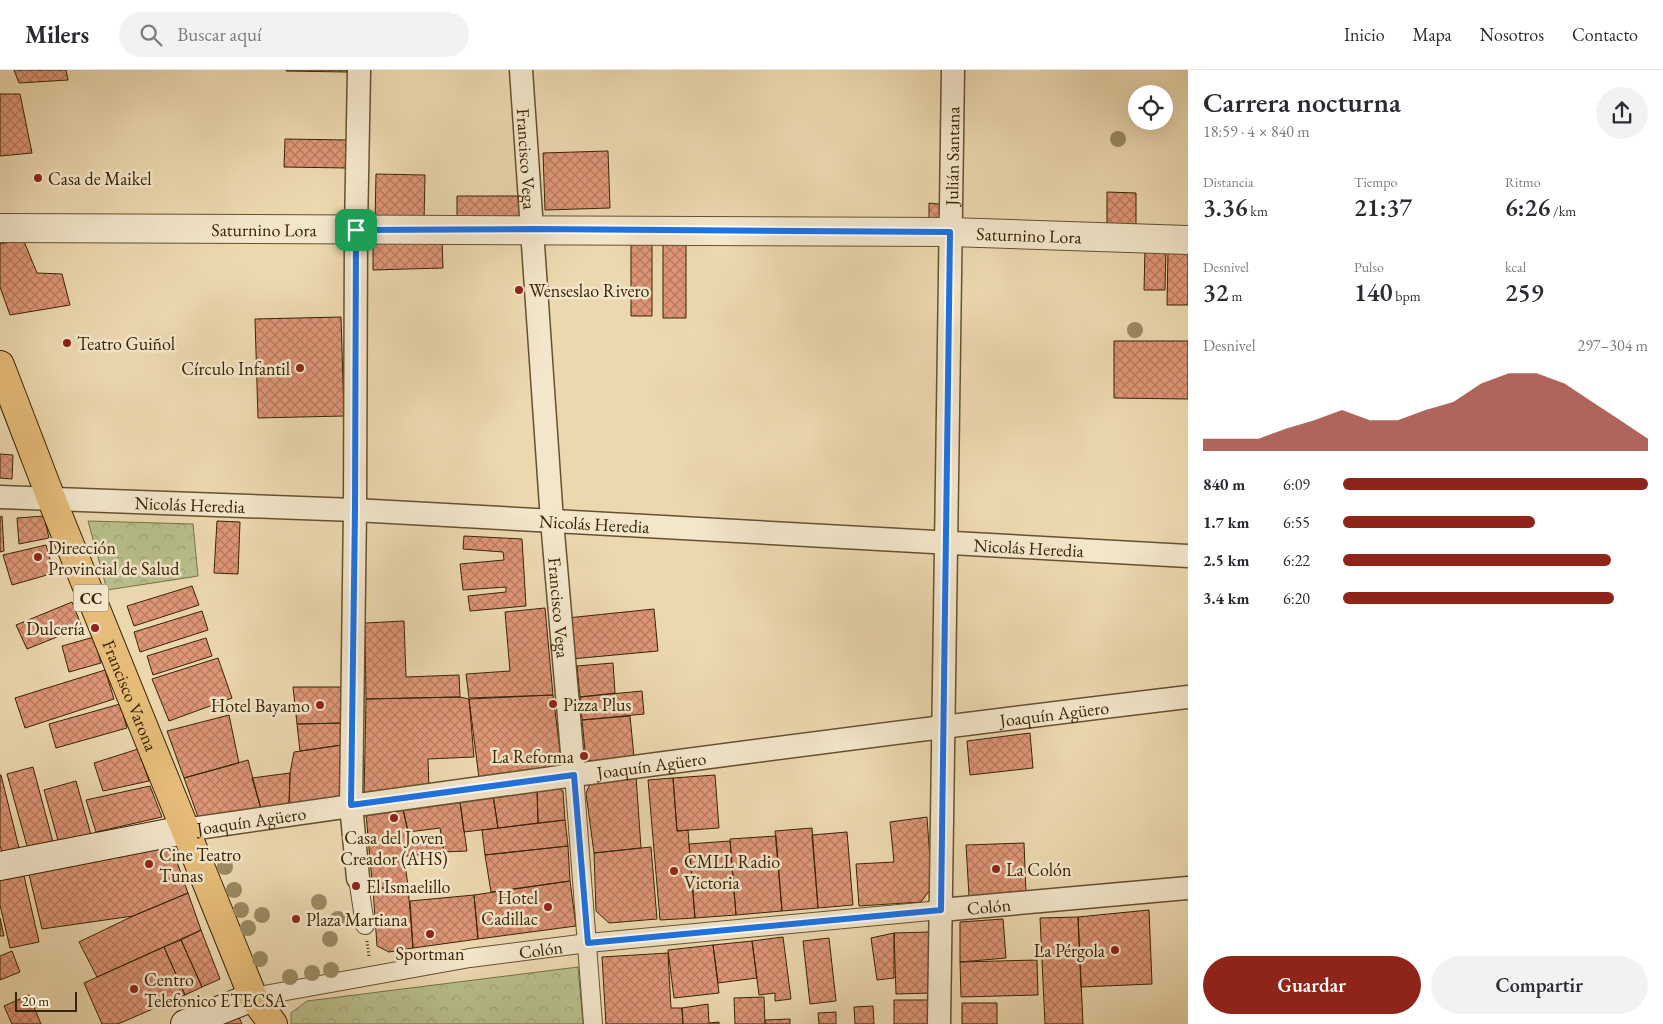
<!DOCTYPE html>
<html lang="es">
<meta charset="utf-8">
<style>
body{margin:0;font-family:"EB Garamond",serif;background:#f2f2f3;color:#2b2b33;height:100vh;display:flex;flex-direction:column;font-size:19px;white-space:nowrap}
*{box-sizing:border-box;margin:0}
p{font-size:16px;color:#7c7c81}
.icon{flex:none;width:28px;height:28px;fill:none;stroke:currentColor;stroke-width:2;stroke-linecap:round;stroke-linejoin:round}
.map{position:relative;flex:1;overflow:hidden}
.panel{display:flex;flex-direction:column;background:#fff;width:475px}
.panel>*{flex:none}
.controls{position:absolute;left:1128px;top:15px;display:grid;gap:10px}
.controls a{display:grid;place-items:center;width:45px;height:45px;border-radius:50%;background:#fff;box-shadow:0 5px 20px #0002;font-size:25px}
.scale{position:absolute;left:15px;bottom:12px;width:62px;box-sizing:border-box;padding-left:5px;border:2px solid #392403;border-top:0;font-size:14px;line-height:18px;white-space:nowrap;color:#392403;-webkit-text-stroke:4px #f3e6cb;paint-order:stroke}
.pin{position:absolute;display:grid;place-items:center;width:42px;height:42px;color:#fff;margin:-21px;border-radius:10px;box-shadow:0 2px 8px #0006}
.round{display:grid;place-items:center;flex:none;width:52px;height:52px;border-radius:26px;background:#f2f2f3}
.headline{display:flex;align-items:center;justify-content:space-between;height:85px;padding:0 15px}
h1{font-size:28px;font-weight:600;line-height:38px}
.metrics{display:grid;grid-template-columns:repeat(3,1fr);gap:8px;height:85px;padding:5px 15px}
.metrics div{display:grid;align-content:center}
.metrics b{font-size:25px;font-weight:600}
.metrics small{font-size:14px;font-weight:400}
.metrics p{font-size:14px}
.chart{height:140px;padding:10px 15px}
.chart p{display:flex;justify-content:space-between}
.chart svg{width:100%;height:90px;margin-top:5px;fill:#8f2418;opacity:.7}
.button{display:flex;gap:10px;margin-top:auto;padding:10px 15px}
.button a{flex:1;height:58px;border-radius:30px;background:#8f2418;color:#fff;font-size:20px;font-weight:600;line-height:58px;text-align:center}
.button a+a{background:#f2f2f3;color:#2b2b33}
ul{padding:0 15px;list-style:none;font-size:16px}
li{display:grid;grid-template-columns:80px 60px 1fr;align-items:center;height:38px}
li i{height:12px;border-radius:6px;background:#8f2418}
header{display:flex;align-items:center;gap:30px;box-sizing:border-box;height:70px;padding:0 25px;background:#fff;border-bottom:1px solid #e1e1e2}
header strong{font-size:24px}
nav{display:flex;gap:28px;margin-inline-start:auto;font-size:18px}
.search{width:350px;height:45px;background:#f2f2f3;display:flex;align-items:center;gap:12px;box-sizing:border-box;padding:0 18px;border-radius:28px;color:#7c7c81;font-size:19px}
main{display:flex;flex:1;min-height:0}
.map>svg:first-child{display:block}
</style>
<header>
<strong>Milers</strong>
<div class="search"><svg class="icon" aria-label="search" viewBox="0 0 24 24"><circle cx="10" cy="10" r="6"/><path d="M15 15l6 6"/></svg>Buscar aquí</div>
<nav><a>Inicio</a><a>Mapa</a><a>Nosotros</a><a>Contacto</a></nav>
</header>
<main>
<div class="map">
<svg width="1188" height="954" viewBox="0 0 1188 954">
<defs>
<pattern id="forest-crowns" width="20" height="18" patternUnits="userSpaceOnUse" patternTransform="scale(1.25)"><rect width="20" height="18" fill="#b8bf8b"/><path d="M2 6a3 3 0 1 1 6 0M12 15a3 3 0 1 1 6 0" fill="none" stroke="#9fa476"/></pattern>
<pattern id="building-cross-hatch" width="8" height="8" patternUnits="userSpaceOnUse" patternTransform="scale(1.25)"><rect width="8" height="8" fill="#df9677"/><path d="M0 0l8 8M0 8l8-8" fill="none" stroke="#b67a5f"/></pattern>
</defs>
<rect width="100%" height="100%" fill="#ecd8af"/>
<filter id="stains"><feTurbulence type="fractalNoise" baseFrequency=".004" numOctaves="4"/><feColorMatrix values="0 0 0 0 .2 0 0 0 0 .09 0 0 0 0 .02 0 0 0 .5 -.17"/></filter>
<radialGradient id="worn" r=".72"><stop offset=".6" stop-color="#630" stop-opacity="0"/><stop offset="1" stop-color="#630" stop-opacity=".3"/></radialGradient>
<!-- forest -->
<path fill="url(#forest-crowns)" stroke="#787247" d="M88 451 193 454 198 506 107 520Z
M578 897 583 954H291V943L307 931Z"/>
<!-- building -->
<path fill="url(#building-cross-hatch)" stroke="#392403" d="M14 0H66L68 10 19 13Z
M286 0H347V2L286 1Z
M0 24H20L32 83 0 86Z
M285 69 347 70V98L284 97Z
M608 81 610 138 545 140 543 83Z
M376 104 425 105 424 153 375 152Z
M1107 122 1136 123V158L1107 157Z
M457 126H522V153L457 154Z
M929 133 948 135 947 151 929 152Z
M23 169 37 203 62 204 70 235 10 245 0 217V174Z
M442 170 443 198 373 200V171Z
M631 172H652V246H631Z
M663 173H686V248H663Z
M1145 179H1166L1165 220H1144Z
M1168 181H1188V235H1167Z
M341 247 344 346 258 348 255 249Z
M1114 271H1188V329L1114 328Z
M0 384 13 385 12 409 0 408Z
M2 446 4 481 0 482V447Z
M44 446 49 468 19 474 17 448Z
M217 451 240 452 238 504 214 503Z
M464 466 522 469 526 536 470 541 468 526 506 522V517L463 520 460 494 504 490 503 482 463 479Z
M46 475 54 503 12 515 3 485Z
M192 516 199 535 134 556 127 536Z
M72 532 82 557 27 579 16 555Z
M545 538 553 625 469 628 466 604 510 601 505 542Z
M654 539 658 581 571 589 567 548Z
M202 541 208 560 140 582 134 562Z
M404 551 406 607 459 605 460 627 366 629 365 553Z
M94 567 101 593 69 602 62 576Z
M206 568 212 586 153 605 147 586Z
M218 588 232 628 169 651 152 609Z
M613 593 615 623 580 627 577 596Z
M105 600 114 629 25 658 15 628Z
M293 617H344V653L297 654Z
M642 621 644 644 582 650 580 627Z
M553 625 562 697 479 708 469 629Z
M460 627 469 629 474 687 428 689 429 720 364 729 366 629Z
M120 634 127 658 56 678 49 654Z
M229 645 239 693 184 708 167 661Z
M630 646 634 687 586 691 582 650Z
M344 653 342 675 300 681 297 654Z
M1030 663 1033 698 970 705 967 671Z
M342 675 341 730 289 737 290 703 294 682Z
M138 679 149 711 103 721 94 693Z
M248 690 261 739 198 747 184 708Z
M33 697 54 776 29 783 7 704Z
M290 703 289 737 261 739 252 708Z
M0 705H1L19 778 2 782 0 776Z
M715 705 719 758 677 761 673 708Z
M636 706 641 778 594 783 586 723 591 712Z
M673 708 677 761 688 760 695 848 660 850 648 710Z
M76 711 91 765 59 774 44 720Z
M150 716 162 747 96 762 86 730Z
M555 716 563 721 565 750 538 753 537 718Z
M537 718 538 753 498 758 493 725Z
M493 725 498 758 464 762 460 732Z
M460 732 467 781 444 782 440 758 408 762 403 739Z
M403 739 410 770 442 767 444 782 370 790 366 743Z
M927 747 932 817 921 832 859 836 856 794 894 792 890 752Z
M565 750 568 776 485 785 482 760Z
M812 758 818 838 782 841 775 761Z
M847 762 853 835 818 838 812 765Z
M776 766 782 841 736 845 730 769Z
M168 767 188 823 133 846 42 859 27 796Z
M730 771 736 845 695 848 689 774Z
M1024 773 1026 823 969 826 966 775Z
M568 776 570 811 491 822 485 785Z
M651 777 657 849 609 853 596 841 594 783Z
M404 786 408 816 373 819 370 790Z
M22 797 39 872 10 878 0 835V802Z
M570 811 576 856 478 869 474 825Z
M408 816 413 878 389 882 377 876 373 819Z
M188 823 201 860 97 907 79 872 133 846Z
M474 825 478 869 413 878 410 831Z
M1149 840 1152 914 1081 917 1078 847Z
M1078 847 1083 954H1045L1040 848Z
M0 848 4 866H0Z
M1003 849 1006 888 960 892V852Z
M201 860 220 909 202 917 181 870Z
M930 862V923L896 924 894 863Z
M894 863V908L877 910 871 868Z
M783 867 791 929 775 931V923L759 925 752 871Z
M829 868 836 931 810 934 803 871Z
M181 870 202 917 185 925 164 877Z
M752 871 757 908 718 913 713 875Z
M713 875 719 923 674 928 668 880Z
M164 877 185 925 118 954H102L84 913Z
M12 881 20 902 0 910V886Z
M668 883 671 938H682L683 954H606L602 887Z
M1037 890 1038 925 961 927 960 892Z
M29 925 41 954H12L4 936Z
M764 927 765 954H735L734 928Z
M894 930H929V954H894Z
M962 933H997V954H962Z
M708 934 709 953 719 952V954H683L682 938Z
M873 936 874 954H855L854 937Z
M836 942V954H819L818 943Z
M239 947 242 954H215Z
M790 949V954H766L765 950Z"/>
<g fill="none" stroke-linecap="round" stroke-linejoin="round">
<!-- pedestrian casing -->
<g stroke="#66512e" stroke-width="20">
<g id="pedestrian">
<path d="M574 705 593 954"/>
<path d="M358 808 365 855"/>
<path id="s1" d="M255 934 253 927 470 888 588 873 941 840"/>
</g>
</g>
<!-- minor casing -->
<g stroke="#66512e" stroke-width="25">
<g id="minor">
<path id="s2" d="M521 0 552 451 574 705"/>
<path id="s3" d="M0 427 355 440 1188 486"/>
<path id="s4" d="M184 760C518 711 853 667 1188 627"/>
<path d="M358 808 351 735 355 440 356 160 359 0"/>
<path id="s5" d="M941 840 1188 818"/>
<path id="s6" d="M939 954 953 0"/>
</g>
</g>
<!-- tertiary casing -->
<g stroke="#66512e" stroke-width="30">
<g id="tertiary">
<path id="s7" d="M0 158 950 162 1188 170"/>
</g>
</g>
<!-- secondary casing -->
<g stroke="#392403" stroke-width="30">
<path id="secondary" d="M0 796 184 760
M185 954 253 927"/>
</g>
<!-- primary casing -->
<g stroke="#392403" stroke-width="30">
<g id="primary">
<path id="s8" d="M0 295 51 428 253 927 273 954"/>
</g>
</g>
<!-- path -->
<path stroke="#392403" stroke-width="3" stroke-dasharray="1 2.5" stroke-linecap="butt" d="M367 871 369 887"/>
<!-- pedestrian -->
<use href="#pedestrian" stroke="#f3e6cb" stroke-width="18"/>
<!-- minor -->
<use href="#minor" stroke="#f3e6cb" stroke-width="22"/>
<!-- tertiary -->
<use href="#tertiary" stroke="#f3e6cb" stroke-width="28"/>
<!-- secondary -->
<use href="#secondary" stroke="#f3e6cb" stroke-width="28"/>
<!-- primary -->
<use href="#primary" stroke="#e6bc78" stroke-width="28"/>
</g>
<!-- trees -->
<g fill="#9b8a63">
<circle cx="1118" cy="69" r="8"/>
<circle cx="1135" cy="260" r="8"/>
<circle cx="225" cy="797" r="8"/>
<circle cx="234" cy="820" r="8"/>
<circle cx="319" cy="832" r="8"/>
<circle cx="241" cy="840" r="8"/>
<circle cx="262" cy="845" r="8"/>
<circle cx="338" cy="849" r="8"/>
<circle cx="248" cy="858" r="8"/>
<circle cx="330" cy="869" r="8"/>
<circle cx="260" cy="889" r="8"/>
<circle cx="331" cy="900" r="8"/>
<circle cx="312" cy="903" r="8"/>
<circle cx="290" cy="907" r="8"/>
</g>
<g fill="none" stroke-linecap="round" stroke-linejoin="round">
<!-- route casing -->
<g stroke="#fff" stroke-width="10">
<path id="route" d="M533 159 950 162 941 840 588 873 574 705 351 735 355 440 356 160Z"/>
</g>
<!-- route -->
<use href="#route" stroke="#1a73e8" stroke-width="6"/>
</g>
<!-- markers -->
<g fill="#8f2418" stroke="#f3e6cb" stroke-width="2">
<circle cx="38" cy="108" r="5"/>
<circle cx="519" cy="220" r="5"/>
<circle cx="67" cy="273" r="5"/>
<circle cx="300" cy="298" r="5"/>
<circle cx="38" cy="487" r="5"/>
<circle cx="95" cy="558" r="5"/>
<circle cx="553" cy="634" r="5"/>
<circle cx="320" cy="635" r="5"/>
<circle cx="584" cy="686" r="5"/>
<circle cx="394" cy="748" r="5"/>
<circle cx="149" cy="794" r="5"/>
<circle cx="996" cy="799" r="5"/>
<circle cx="674" cy="801" r="5"/>
<circle cx="356" cy="816" r="5"/>
<circle cx="548" cy="837" r="5"/>
<circle cx="296" cy="849" r="5"/>
<circle cx="430" cy="864" r="5"/>
<circle cx="1115" cy="880" r="5"/>
<circle cx="134" cy="919" r="5"/>
</g>
<g text-anchor="middle" dominant-baseline="central" stroke-width="5" stroke-linejoin="round" paint-order="stroke">
<!-- shield labels -->
<rect fill="#f3e6cb" stroke="#715e3f" stroke-width="1" x="73.5" y="514.5" width="35" height="27" rx="4"/>
<g font-size="16" font-weight="bold" fill="#392403">
<text x="91" y="528">CC</text>
</g>
<!-- street labels -->
<g font-size="18" fill="#392403" stroke="#f3e6cb">
<text stroke="none"><textPath href="#s6" startOffset="868">Julián Santana</textPath></text>
<text stroke="none"><textPath href="#s2" startOffset="89">Francisco Vega</textPath></text>
<text stroke="none"><textPath href="#s7" startOffset="264">Saturnino Lora</textPath></text>
<text stroke="none"><textPath href="#s7" startOffset="1029">Saturnino Lora</textPath></text>
<text stroke="none"><textPath href="#s3" startOffset="190">Nicolás Heredia</textPath></text>
<text stroke="none"><textPath href="#s3" startOffset="595">Nicolás Heredia</textPath></text>
<text stroke="none"><textPath href="#s3" startOffset="1030">Nicolás Heredia</textPath></text>
<text stroke="none"><textPath href="#s2" startOffset="539">Francisco Vega</textPath></text>
<text stroke="none"><textPath href="#s8" startOffset="355">Francisco Varona</textPath></text>
<text stroke="none"><textPath href="#s4" startOffset="878">Joaquín Agüero</textPath></text>
<text stroke="none"><textPath href="#s4" startOffset="472">Joaquín Agüero</textPath></text>
<text stroke="none"><textPath href="#s4" startOffset="68">Joaquín Agüero</textPath></text>
<text stroke="none"><textPath href="#s5" startOffset="48">Colón</textPath></text>
<text stroke="none"><textPath href="#s1" startOffset="299">Colón</textPath></text>
</g>
<!-- poi labels -->
<g font-size="18" fill="#392403" stroke="#f3e6cb" text-anchor="start">
<text x="48" y="108">Casa de Maikel</text>
<text x="529" y="220">Wenseslao Rivero</text>
<text x="77" y="273">Teatro Guiñol</text>
<text x="290" y="298" text-anchor="end">Círculo Infantil</text>
<text x="48" y="477">Dirección<tspan x="48" dy="21">Provincial de Salud</tspan></text>
<text x="85" y="558" text-anchor="end">Dulcería</text>
<text x="563" y="634">Pizza Plus</text>
<text x="310" y="635" text-anchor="end">Hotel Bayamo</text>
<text x="574" y="686" text-anchor="end">La Reforma</text>
<text x="394" y="767" text-anchor="middle">Casa del Joven<tspan x="394" dy="21">Creador (AHS)</tspan></text>
<text x="159" y="784">Cine Teatro<tspan x="159" dy="21">Tunas</tspan></text>
<text x="684" y="791">CMLL Radio<tspan x="684" dy="21">Victoria</tspan></text>
<text x="1006" y="799">La Colón</text>
<text x="366" y="816">El Ismaelillo</text>
<text x="538" y="827" text-anchor="end">Hotel<tspan x="538" dy="21">Cadillac</tspan></text>
<text x="306" y="849">Plaza Martiana</text>
<text x="1105" y="880" text-anchor="end">La Pérgola</text>
<text x="430" y="883" text-anchor="middle">Sportman</text>
<text x="144" y="909">Centro<tspan x="144" dy="21">Telefonico ETECSA</tspan></text>
</g>
</g>
<rect width="100%" height="100%" filter="url(#stains)"/>
<rect width="100%" height="100%" fill="url(#worn)"/>
</svg>
<div class="controls">
<a><svg class="icon" aria-label="locate" viewBox="0 0 24 24"><circle cx="12" cy="12" r="6"/><path d="M12 2v4M12 18v4M2 12h4M18 12h4"/></svg></a>
</div>
<div class="scale">20 m</div>
<div class="pin" style="left:356px;top:160px;background:#1e9e55"><svg class="icon" aria-label="arrive" viewBox="0 0 24 24"><path d="M6 21V4h12l-3 4 3 4H6"/></svg></div>
</div>
<section class="panel">
<div class="headline"><div><h1>Carrera nocturna</h1><p>18:59 · 4 × 840 m</p></div><a class="round"><svg class="icon" aria-label="share" viewBox="0 0 24 24"><path d="M12 15V3M7 8l5-5 5 5M5 13v7h14v-7"/></svg></a></div>
<div class="metrics">
<div><p>Distancia</p><b>3.36<small> km</small></b></div>
<div><p>Tiempo</p><b>21:37</b></div>
<div><p>Ritmo</p><b>6:26<small> /km</small></b></div>
</div>
<div class="metrics">
<div><p>Desnivel</p><b>32<small> m</small></b></div>
<div><p>Pulso</p><b>140<small> bpm</small></b></div>
<div><p>kcal</p><b>259</b></div>
</div>
<div class="chart"><p><span>Desnivel</span>297–304 m</p>
<svg viewBox="0 0 160 44" preserveAspectRatio="none"><path d="M0 44V38L10 38L20 38L30 33L40 29L50 24L60 29L70 29L80 24L90 20L100 11L110 6L120 6L130 11L140 20L150 29L160 38V44z"/></svg>
</div>
<ul>
<li><b>840 m</b>6:09<i style="width:100%"></i></li>
<li><b>1.7 km</b>6:55<i style="width:63%"></i></li>
<li><b>2.5 km</b>6:22<i style="width:88%"></i></li>
<li><b>3.4 km</b>6:20<i style="width:89%"></i></li>
</ul>
<div class="button"><a>Guardar</a><a>Compartir</a></div>
</section>
</main>
